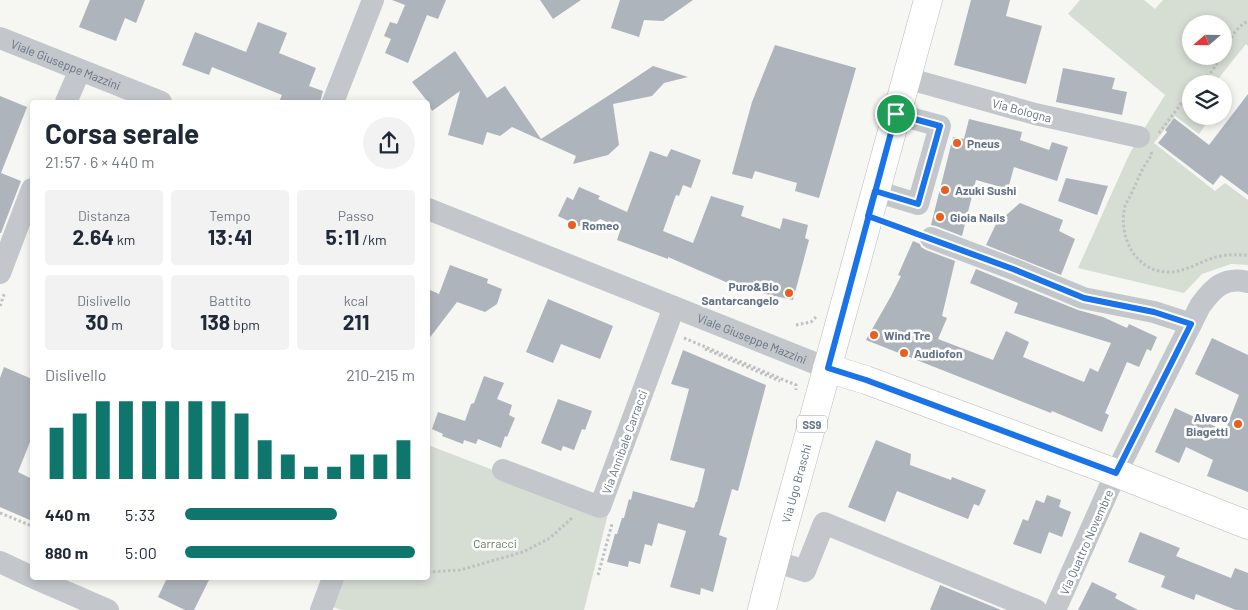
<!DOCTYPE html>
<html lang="it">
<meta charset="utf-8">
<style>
body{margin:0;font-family:Barlow,sans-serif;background:#f2f2f3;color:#1f2937;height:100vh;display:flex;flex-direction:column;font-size:19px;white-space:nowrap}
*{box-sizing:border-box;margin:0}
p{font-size:16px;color:#747a83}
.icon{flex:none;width:28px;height:28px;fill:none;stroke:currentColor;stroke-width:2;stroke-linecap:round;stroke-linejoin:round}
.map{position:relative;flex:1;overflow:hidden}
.details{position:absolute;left:30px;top:100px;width:400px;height:480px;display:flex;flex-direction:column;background:#fff;border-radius:5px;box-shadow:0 2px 8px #0003}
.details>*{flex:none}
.needle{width:32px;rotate:250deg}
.fabs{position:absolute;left:1182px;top:15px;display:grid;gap:10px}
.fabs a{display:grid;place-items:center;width:50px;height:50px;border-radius:50%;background:#fff;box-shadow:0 2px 8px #0003;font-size:25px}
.pin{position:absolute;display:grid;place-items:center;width:42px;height:42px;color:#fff;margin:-21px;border:2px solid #fff;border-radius:50%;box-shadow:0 1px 5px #0007}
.round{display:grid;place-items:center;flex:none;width:52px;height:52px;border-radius:26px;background:#f2f2f3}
.overview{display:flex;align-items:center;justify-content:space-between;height:85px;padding:0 15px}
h1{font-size:28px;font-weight:700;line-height:38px}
.figures{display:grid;grid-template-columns:repeat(3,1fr);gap:8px;height:85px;padding:5px 15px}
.figures div{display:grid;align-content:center;border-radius:5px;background:#f2f2f3;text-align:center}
.figures b{font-size:21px;font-weight:700}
.figures small{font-size:14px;font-weight:400}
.figures p{font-size:14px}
.chart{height:140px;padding:10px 15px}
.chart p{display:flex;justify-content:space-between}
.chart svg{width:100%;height:90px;margin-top:5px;stroke:#0f766e;stroke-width:6}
ul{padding:0 15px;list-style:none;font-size:16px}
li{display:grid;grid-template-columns:80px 60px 1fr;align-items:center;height:38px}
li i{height:12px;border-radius:6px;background:#0f766e}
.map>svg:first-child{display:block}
</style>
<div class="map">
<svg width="1248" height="610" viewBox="0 0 1248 610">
<rect width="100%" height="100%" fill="#f6f6f2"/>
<!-- green -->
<path fill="#d6ddd3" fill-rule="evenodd" d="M1080 0H1144L1155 9 1163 0H1248V46L1246 44 1214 84H1191V116H1210V118L1199 134 1175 116 1154 143 1215 191 1225 183 1248 200V265L1231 264 1202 274 1184 293 1078 268 1129 155 1139 137 1165 95 1068 14ZM1191 24H1224V56H1191Z
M428 445 608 514 584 610H341L330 606 341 578H428Z"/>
<!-- building -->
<path fill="#aeb4bb" d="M90 0H145L136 23 125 18 116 41 79 27Z
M392 0H446L438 19 427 15 408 63 385 53 391 39 384 36 390 22 397 24 405 5Z
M540 0H581L553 19Z
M620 0H693L663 21 644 20 639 37 611 28Z
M971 0H1010L1006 16 1042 26 1026 84 954 65Z
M258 22 287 33 279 53 316 68 309 86 323 91 320 102H279L282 95 212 67 209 75 182 65 195 32 246 52Z
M775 45 856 68 819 198 795 191 797 183 755 171 752 179 732 174 752 102Z
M455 51 487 98 505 86 541 139 611 94 653 66 688 77 664 83 652 96 613 104 619 145 608 155 573 164 576 156 512 127 500 136 487 132 483 145 448 135 460 91 432 111 428 102 412 82Z
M1063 68 1115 78 1112 89 1127 92 1122 115 1056 102Z
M1248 94V195L1221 175 1213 185 1158 143 1167 132 1165 130 1174 118 1209 145Z
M0 96 27 107 1 173 21 181 1 233H0Z
M969 119 1022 132 1020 140 1049 150 1052 142 1068 147 1057 181 1014 167 1008 189 976 180 962 236 936 226 931 225 953 137 964 139Z
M671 149 701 160 691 188 683 185 679 196 676 195 663 231 693 243 711 196 744 206 741 216 780 229 783 218 808 225 805 238 809 240 793 300 742 289 668 257V259L617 240 621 228 600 219 592 225 581 227 558 216 567 197 573 200 579 187 600 196 598 199 627 212 650 151 667 157Z
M1066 178 1108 186 1097 215 1058 201Z
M1020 203 1063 220 1059 231 1075 239 1061 275 986 245 996 224Z
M913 241 920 244 921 247 926 250 955 261 942 316 947 318 938 339 993 360 1006 331 1029 342 1023 357 1084 382 1090 368 1098 372 1111 343 1014 313 1018 303 970 283 976 269 1078 310 1103 317 1127 328 1129 324 1157 337 1151 351 1147 349 1139 367 1127 362 1105 413 1109 415 1102 432 1052 411 1051 413 866 340 891 296 901 276 898 275Z
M450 265 488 279 487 283 502 289 497 304 485 312 457 302 428 340V289L439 294Z
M548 299 613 326 600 359 561 344 553 363 526 352Z
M1212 338 1248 355V492L1207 476 1213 460 1186 447 1179 463 1155 452 1175 408 1225 431 1239 395 1195 374Z
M683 350 766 385 738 491 732 489 719 535 727 538 713 592 701 588 700 595 670 587 686 531 658 523 652 546 645 544 640 564 629 561 628 567 607 562 615 534H617L622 518H624L629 499 631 500 633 491 694 508 696 502H697L705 469 670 460 689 389 671 384Z
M4 367 32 379V437L18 472 32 479V521L0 507V378Z
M484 376 504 383 497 399 512 405 509 415 515 418 507 437 505 436 501 448 478 439 476 444 464 440 463 444 442 436 443 434 432 429 438 412 465 421 471 404 474 403Z
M558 399 592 411 585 430 582 429 574 450 563 446 561 451 541 443Z
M876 440 911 454 910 465 951 480 952 477 986 490 979 506 974 504 968 519 897 491 885 522 848 507Z
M1047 495 1061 500 1059 507 1071 512 1062 537 1049 532 1041 554 1013 544 1023 519 1028 521 1036 500 1044 503Z
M1140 532 1180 548 1176 556 1231 578 1235 568 1248 573V610H1236L1196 594 1194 600 1161 587 1165 576 1128 562Z
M167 578H210L194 610H185L158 597Z
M1092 582 1117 594 1115 598 1138 610H1078Z
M940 585 1001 610H930Z"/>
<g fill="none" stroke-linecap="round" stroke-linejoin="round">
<!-- major casing -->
<g stroke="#b6babe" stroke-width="29">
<g id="major">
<path d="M827 368 866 380 1116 473 1248 525"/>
<path id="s3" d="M762 610C777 547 796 486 812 424 850 282 889 141 928 0"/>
</g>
</g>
<!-- path -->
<path stroke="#bfc0c3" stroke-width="3" stroke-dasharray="2.5 2.5" stroke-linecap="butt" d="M1224 51C1231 38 1235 28 1248 21
M1200 84 1213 70 1221 56
M1159 133 1180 105 1191 92
M1151 152 1152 155C1143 166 1138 179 1132 192 1130 197 1127 201 1125 206 1118 235 1134 270 1166 272 1187 273 1202 259 1221 256 1230 254 1239 255 1248 255
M889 223 912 231
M0 306 5 292
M796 325 811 322 816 317
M684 338 796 385V390
M705 349 780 381
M0 513 32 526
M428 572 460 570 523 552 550 538 573 517
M598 575 612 524"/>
<!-- minor -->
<g stroke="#c3c6ca" stroke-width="22">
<path id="s1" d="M0 38 161 102"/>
<path d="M906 78 1035 114 1139 137"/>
<path d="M66 102 80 70"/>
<path d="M333 102 373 0"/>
<path d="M875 191 918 204 940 126 896 114"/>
<path id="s2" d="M428 209 827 368"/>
<path d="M931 238 1013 269 1083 298 1154 312 1191 324"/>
<path d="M0 273 32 189"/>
<path d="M503 470 600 507 674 307"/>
<path d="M774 561 805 571 824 523 1036 610"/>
<path d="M0 562 32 577"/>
<path d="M34 578 108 610"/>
<path d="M321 610 333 578"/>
<path d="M1055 610 1116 473 1200 306C1213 288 1224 276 1248 282"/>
</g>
<!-- major -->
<use href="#major" stroke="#fff" stroke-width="28"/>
</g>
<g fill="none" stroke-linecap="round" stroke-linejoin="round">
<!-- route casing -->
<g stroke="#fff" stroke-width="10">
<path id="route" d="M896 114 828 368 866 380 1116 473 1191 324 1154 312 1084 298 1013 269 868 216 875 191 918 204 940 126 896 114"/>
</g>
<!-- route -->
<use href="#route" stroke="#1a73e8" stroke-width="6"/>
</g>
<!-- markers -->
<g fill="#e95f1f" stroke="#fff" stroke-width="2">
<circle cx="957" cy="143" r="5"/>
<circle cx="945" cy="190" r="5"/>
<circle cx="940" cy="217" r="5"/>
<circle cx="572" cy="225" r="5"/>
<circle cx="789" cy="293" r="5"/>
<circle cx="874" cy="335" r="5"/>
<circle cx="904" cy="353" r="5"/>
<circle cx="1238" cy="424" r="5"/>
</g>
<g text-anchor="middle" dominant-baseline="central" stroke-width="5" stroke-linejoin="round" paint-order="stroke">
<!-- shield labels -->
<rect fill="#fff" stroke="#929daa" stroke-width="1" x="797" y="415.5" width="30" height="17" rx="4"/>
<g font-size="11" font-weight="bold" fill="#647385">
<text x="812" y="424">SS9</text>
</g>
<!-- street labels -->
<g font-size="12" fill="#647385" stroke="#fff">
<text stroke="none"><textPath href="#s1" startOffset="71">Viale Giuseppe Mazzini</textPath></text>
<text transform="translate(1022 110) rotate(15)">Via Bologna</text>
<text stroke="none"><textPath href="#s2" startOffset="349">Viale Giuseppe Mazzini</textPath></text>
<text transform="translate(624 442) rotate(-70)">Via Annibale Carracci</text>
<text stroke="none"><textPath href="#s3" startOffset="131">Via Ugo Braschi</textPath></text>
<text transform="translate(1086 542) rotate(-66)">Via Quattro Novembre</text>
</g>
<!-- poi labels -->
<g font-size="12" font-weight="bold" fill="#647385" stroke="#fff" text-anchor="start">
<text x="967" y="143">Pneus</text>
<text x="955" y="190">Azuki Sushi</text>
<text x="950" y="217">Gioia Nails</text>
<text x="582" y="225">Romeo</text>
<text x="779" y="286" text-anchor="end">Puro&amp;Bio<tspan x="779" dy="14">Santarcangelo</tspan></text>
<text x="884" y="335">Wind Tre</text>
<text x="914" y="353">Audiofon</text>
<text x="1228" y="417" text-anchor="end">Alvaro<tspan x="1228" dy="14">Biagetti</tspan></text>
</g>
<!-- park labels -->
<g font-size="12" fill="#667b63" stroke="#fff">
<text x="495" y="543">Carracci</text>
</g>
</g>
</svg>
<div class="fabs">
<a><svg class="needle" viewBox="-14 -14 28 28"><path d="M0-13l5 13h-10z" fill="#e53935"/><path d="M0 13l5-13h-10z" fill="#747a83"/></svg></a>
<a><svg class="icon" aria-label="layers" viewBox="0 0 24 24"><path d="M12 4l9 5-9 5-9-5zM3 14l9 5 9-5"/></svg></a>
</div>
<div class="pin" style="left:896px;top:114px;background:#1e9e55"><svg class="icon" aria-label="arrive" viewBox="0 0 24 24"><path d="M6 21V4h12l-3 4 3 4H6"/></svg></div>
<section class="details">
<div class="overview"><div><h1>Corsa serale</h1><p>21:57 · 6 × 440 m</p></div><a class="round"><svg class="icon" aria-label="share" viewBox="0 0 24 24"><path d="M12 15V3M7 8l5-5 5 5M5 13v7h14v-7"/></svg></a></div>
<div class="figures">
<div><p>Distanza</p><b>2.64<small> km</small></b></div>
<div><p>Tempo</p><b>13:41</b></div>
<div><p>Passo</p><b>5:11<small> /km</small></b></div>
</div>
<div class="figures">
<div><p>Dislivello</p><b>30<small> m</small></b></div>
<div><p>Battito</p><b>138<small> bpm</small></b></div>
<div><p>kcal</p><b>211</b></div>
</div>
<div class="chart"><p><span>Dislivello</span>210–215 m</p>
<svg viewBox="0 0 160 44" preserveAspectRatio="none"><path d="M5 44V19M15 44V12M25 44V6M35 44V6M45 44V6M55 44V6M65 44V6M75 44V6M85 44V12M95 44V25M105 44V32M115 44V38M125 44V38M135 44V32M145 44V32M155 44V25"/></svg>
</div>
<ul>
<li><b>440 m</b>5:33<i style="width:66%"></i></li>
<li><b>880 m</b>5:00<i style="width:100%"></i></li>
</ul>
</section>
</div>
